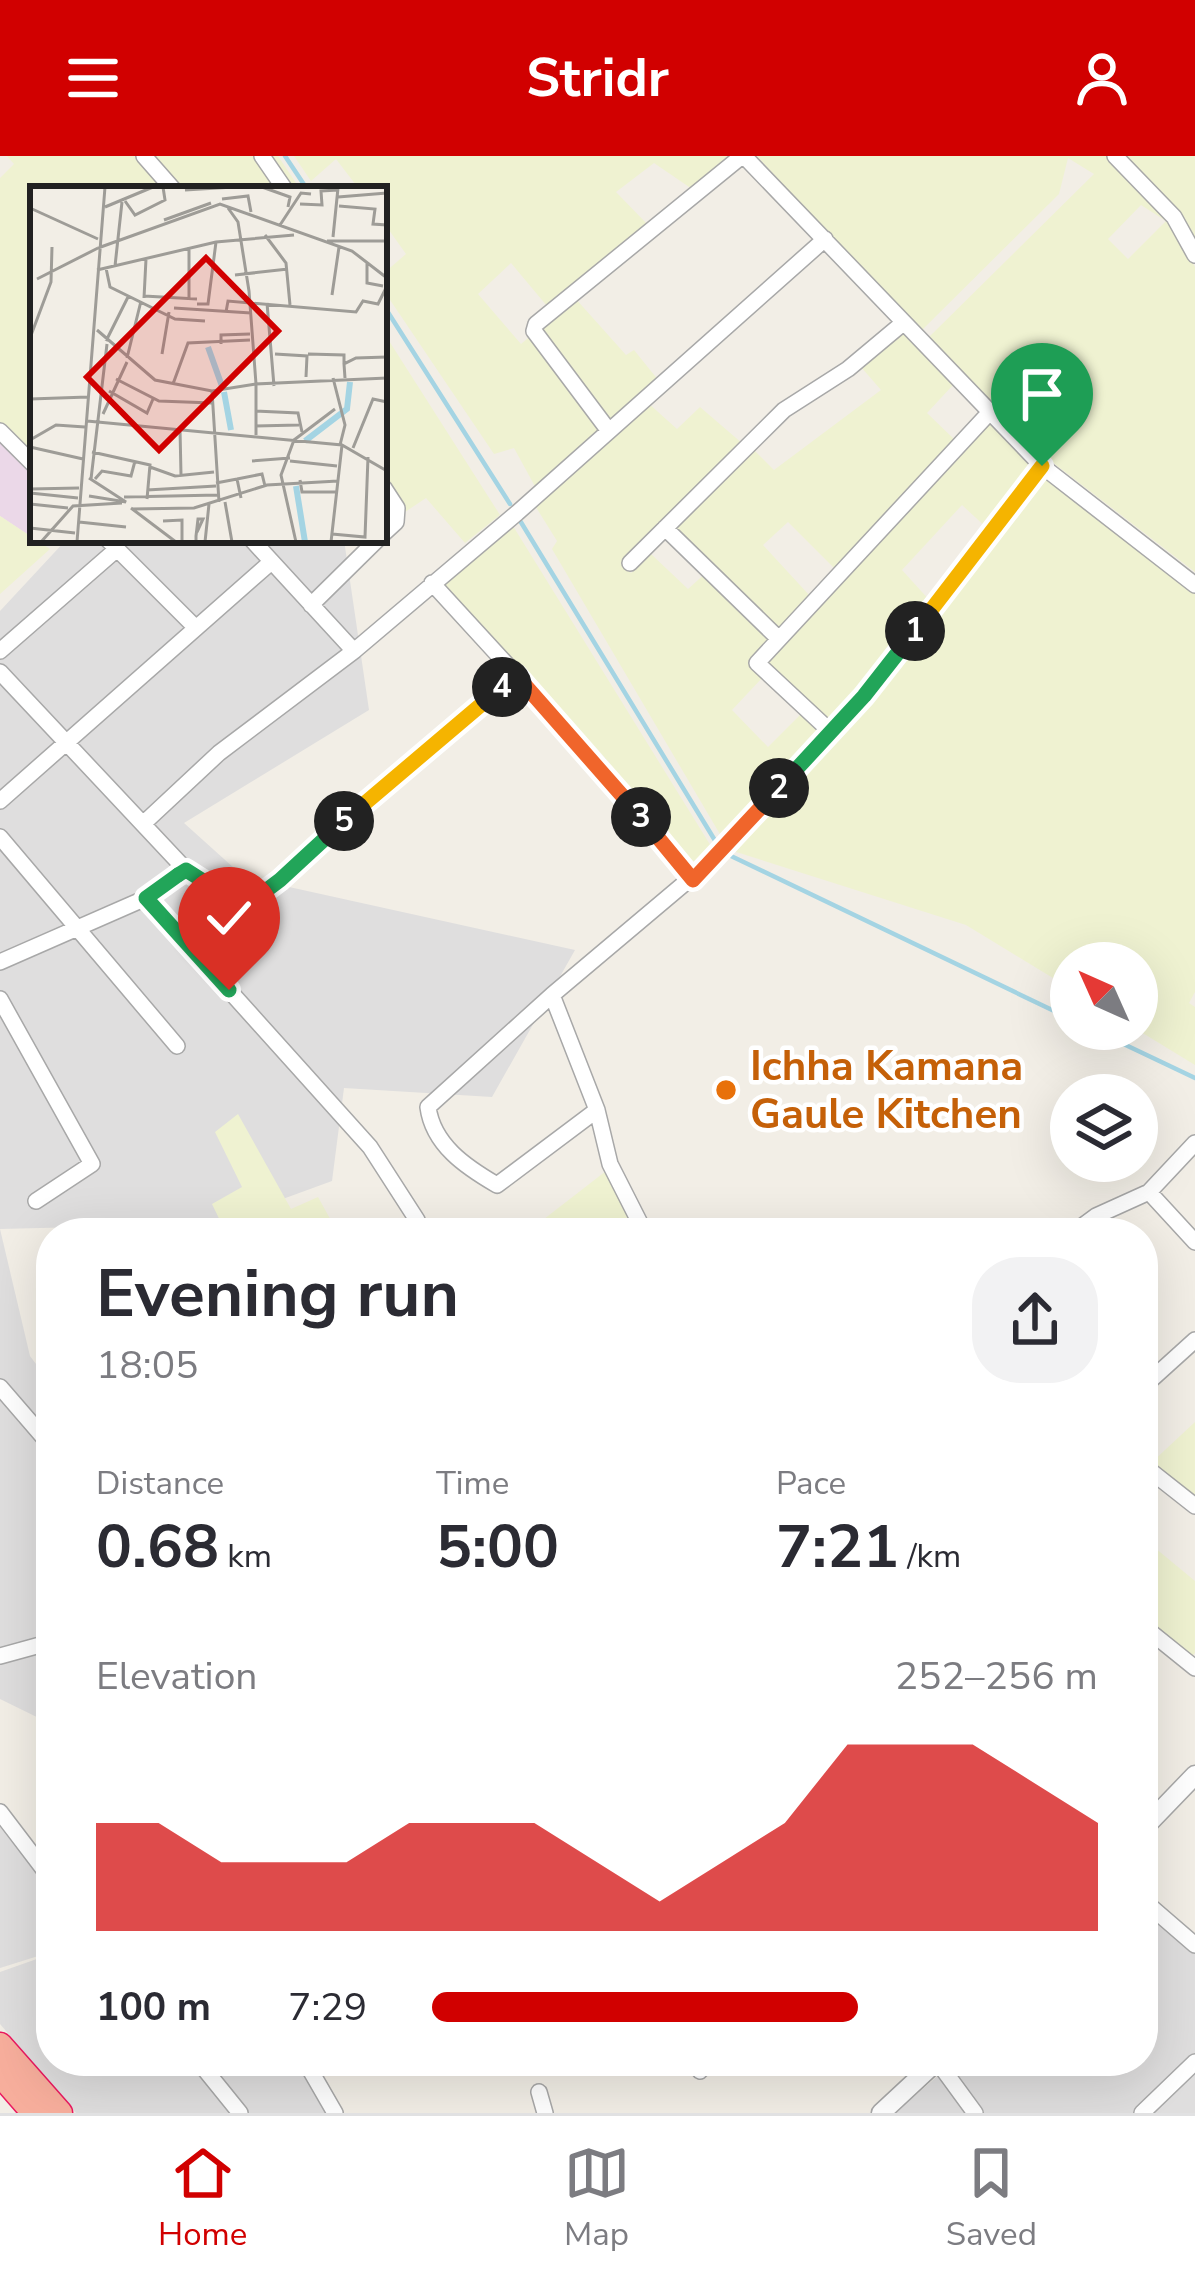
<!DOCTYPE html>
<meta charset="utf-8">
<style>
body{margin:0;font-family:"Nunito Sans",sans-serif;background:#f2f2f3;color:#2b2b33;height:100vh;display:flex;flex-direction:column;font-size:45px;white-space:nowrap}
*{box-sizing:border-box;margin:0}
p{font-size:39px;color:#7c7c81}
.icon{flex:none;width:66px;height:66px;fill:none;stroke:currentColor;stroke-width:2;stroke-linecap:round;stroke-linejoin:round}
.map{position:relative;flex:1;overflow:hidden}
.drawer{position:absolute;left:36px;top:1062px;width:1122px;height:858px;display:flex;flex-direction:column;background:#fff;border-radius:48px;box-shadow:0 12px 48px #0002}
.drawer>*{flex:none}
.needle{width:78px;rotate:315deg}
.fabs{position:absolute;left:1050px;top:786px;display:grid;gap:24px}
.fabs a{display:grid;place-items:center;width:108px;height:108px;border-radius:50%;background:#fff;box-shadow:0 12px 48px #0002;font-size:60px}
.pin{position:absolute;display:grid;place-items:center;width:102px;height:102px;color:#fff;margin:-123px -51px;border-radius:50% 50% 50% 0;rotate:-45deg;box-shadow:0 0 12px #0007}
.pin .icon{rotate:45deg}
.km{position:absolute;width:60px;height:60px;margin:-30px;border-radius:50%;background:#222;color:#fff;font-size:33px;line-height:60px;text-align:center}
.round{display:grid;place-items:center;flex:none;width:126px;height:126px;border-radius:48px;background:#f2f2f3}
.summary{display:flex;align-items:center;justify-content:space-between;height:204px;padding:0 60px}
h1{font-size:66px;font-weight:700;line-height:90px}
.figures{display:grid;grid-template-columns:repeat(3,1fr);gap:18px;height:204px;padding:12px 60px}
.figures div{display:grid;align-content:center}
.figures b{font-size:60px;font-weight:700}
.figures small{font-size:33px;font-weight:400}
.figures p{font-size:33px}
.chart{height:336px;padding:24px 60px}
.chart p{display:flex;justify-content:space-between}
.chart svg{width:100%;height:216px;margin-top:12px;fill:#d10000;opacity:.7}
ul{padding:0 60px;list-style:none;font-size:39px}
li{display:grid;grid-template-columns:192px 144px 1fr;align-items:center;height:90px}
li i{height:30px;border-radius:15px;background:#d10000}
header{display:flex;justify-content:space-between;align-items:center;height:156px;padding:0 60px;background:#d10000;color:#fff;font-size:54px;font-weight:700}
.menu{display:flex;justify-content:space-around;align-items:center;height:168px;border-top:3px solid #e1e1e2;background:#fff;font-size:33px;color:#7c7c81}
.menu a{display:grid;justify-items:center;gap:6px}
.menu .on{color:#d10000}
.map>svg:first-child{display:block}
</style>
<header><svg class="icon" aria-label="menu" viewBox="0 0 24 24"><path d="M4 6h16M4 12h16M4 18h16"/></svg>Stridr<svg class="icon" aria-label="person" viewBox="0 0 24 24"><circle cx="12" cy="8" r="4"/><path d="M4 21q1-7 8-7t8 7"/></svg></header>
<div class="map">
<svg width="1195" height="1957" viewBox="0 0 1195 1957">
<rect width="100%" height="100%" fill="#f2eee6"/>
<!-- residential -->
<path fill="#dfdede" d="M66 384H344L369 554 184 667 244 721 575 794 492 941 344 932 332 1025 190 1077H124L80 1071 0 1073V455Z
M0 1073 30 1200 51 1228V1568L0 1543Z
M0 1668 51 1729V1796L0 1812Z
M1143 1736 1195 1781V1957H895L955 1905H1143Z
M51 1798V1905H299L330 1957H76L0 1868V1816Z"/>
<!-- industrial -->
<path fill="#ebd8e8" d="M0 279 33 311V382L0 360Z"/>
<!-- farmland -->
<path fill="#eff2d1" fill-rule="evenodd" d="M7 0H134L162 33H33V300L0 268V22L14 8Z
M153 0H278L300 33H181Z
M294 0H735L695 35 654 7 616 36 650 71 547 150 511 107 478 138 521 188 575 142 626 199 634 194 659 225 537 334 514 292 494 298 384 135V117L406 98 384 67V33H359L336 3 311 25Z
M757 0H1195V83L1173 71 1195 111V416L1043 299 994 255 926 184 1094 18 1068 2 1059 38 919 177ZM1141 49 1166 65 1128 103 1108 83Z
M901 176 953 229 927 257 956 285 834 412 788 366 763 389 810 440 749 507 763 521 732 554 768 591 801 558 823 578 724 685 552 393 557 385 534 348 647 246 677 273 700 251 743 288 623 408 631 417 651 398 688 433 707 416 668 378 752 292 774 314 881 234 861 211Z
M384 177 500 359 465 387 426 342 405 356 384 323Z
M987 266 1037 311 989 374 962 349 902 414 932 447 830 570 764 507Z
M1045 320 1195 438V836L1189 847 1195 851V909L1136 873 1137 807H1071V833L966 769 730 694Z
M0 360 50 393 0 438Z
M513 370 714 695 691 717 441 432 443 424Z
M238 958 291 1053 318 1041 338 1077H226L212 1048 242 1031 215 976Z
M606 1015 637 1077H526Z
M1195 1266V1343L1150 1308Z
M1143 1382 1195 1425V1497L1190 1502 1143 1461Z"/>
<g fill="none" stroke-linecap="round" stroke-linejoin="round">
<!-- stream -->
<path stroke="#a4d4e3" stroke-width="4.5" d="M285 0 307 33
M384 150 510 348
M519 363 719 691
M731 700 1071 863
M1092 873 1195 922"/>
<!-- minor casing -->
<g stroke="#a8a8a8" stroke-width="18">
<path id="minor" d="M144 0 173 33
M262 0 284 32
M744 0 1042 310 1195 429
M1115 0 1174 61 1195 99
M0 275 33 308
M609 275 534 175 536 168 742 0
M384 332 397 352 396 366 384 377
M665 372 779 483
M108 384 194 470
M252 384 354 495
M630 407 784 254 848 213 903 167
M432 427 598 608 693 724
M311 449 377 384
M0 495 117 393
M0 516 186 714 233 744 248 748 280 724 516 519
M831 576 757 507 989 257
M0 645 270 407
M144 667 219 597 354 495 517 357 825 83
M0 681 177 890
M146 742 370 991 417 1064 420 1077
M0 806 146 742 186 714
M552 839 428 951C433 989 466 1011 497 1029L597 954
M0 843 92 1008 36 1045
M1149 1036 1195 1086
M645 1077 610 1008 597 954 552 839 717 700 864 540 1042 310
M1073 1077 1096 1060 1149 1036 1195 987
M0 1231 51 1290
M1143 1231 1195 1184
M1143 1309 1195 1350
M1143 1470 1195 1512
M0 1500 51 1486
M0 1656 51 1723
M1143 1744 1195 1789
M198 1905 240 1957
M305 1905 335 1957
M694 1905 700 1915
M937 1905 975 1957
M539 1936 545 1957
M1142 1957 1195 1906"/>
</g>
<!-- tertiary casing -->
<g stroke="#a8a8a8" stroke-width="21">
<path id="tertiary" d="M1143 1673 1195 1619
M881 1957 937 1905"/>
</g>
<!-- trunk casing -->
<g stroke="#ea1960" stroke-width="27">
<path id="trunk" d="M0 1889 60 1957
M0 1918 34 1957"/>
</g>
<!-- minor -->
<use href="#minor" stroke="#fff" stroke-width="15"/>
<!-- tertiary -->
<use href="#tertiary" stroke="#fff" stroke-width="18"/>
<!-- trunk -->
<use href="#trunk" stroke="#f7ae9c" stroke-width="24"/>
</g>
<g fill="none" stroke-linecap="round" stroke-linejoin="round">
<!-- split-1 casing -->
<g stroke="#fff" stroke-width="24">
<path id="split-1" d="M915 475 1042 310"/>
</g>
<!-- split-2 casing -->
<g stroke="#fff" stroke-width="24">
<path id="split-2" d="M779 632 864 540 915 475"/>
</g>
<!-- split-3 casing -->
<g stroke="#fff" stroke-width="24">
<path id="split-3" d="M641 661 693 724 779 632"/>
</g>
<!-- split-4 casing -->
<g stroke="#fff" stroke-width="24">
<path id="split-4" d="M502 531 516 519 641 661"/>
</g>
<!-- split-5 casing -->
<g stroke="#fff" stroke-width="24">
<path id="split-5" d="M344 665 502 531"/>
</g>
<!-- split-6 casing -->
<g stroke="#fff" stroke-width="24">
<path id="split-6" d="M178 719 186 714 233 744 248 748 280 724 344 665"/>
</g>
<!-- split-7 casing -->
<g stroke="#fff" stroke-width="24">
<path id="split-7" d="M178 719 146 742 229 834"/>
</g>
<!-- split-1 -->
<use href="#split-1" stroke="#f5b400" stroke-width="15"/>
<!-- split-2 -->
<use href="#split-2" stroke="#22a559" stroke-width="15"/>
<!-- split-3 -->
<use href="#split-3" stroke="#f0652b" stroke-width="15"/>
<!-- split-4 -->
<use href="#split-4" stroke="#f0652b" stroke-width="15"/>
<!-- split-5 -->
<use href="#split-5" stroke="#f5b400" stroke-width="15"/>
<!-- split-6 -->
<use href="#split-6" stroke="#22a559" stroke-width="15"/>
<!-- split-7 -->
<use href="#split-7" stroke="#22a559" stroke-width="15"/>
</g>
<!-- markers -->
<circle fill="#e8710a" stroke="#fff" stroke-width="4.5" cx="726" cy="934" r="12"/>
<g text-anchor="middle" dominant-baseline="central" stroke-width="9" stroke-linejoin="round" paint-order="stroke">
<!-- food labels -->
<g font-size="42" font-weight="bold" fill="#c56008" stroke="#fff" text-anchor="start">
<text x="750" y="910">Ichha Kamana<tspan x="750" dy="48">Gaule Kitchen</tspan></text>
</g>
</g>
<!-- overview -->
<g transform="translate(30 30)">
<rect width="357" height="357" fill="#f2eee6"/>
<path fill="none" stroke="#a4d4e3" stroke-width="6" d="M178 161 193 203M194 206 201 244M275 255 317 223 320 196M266 300 275 356"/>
<path fill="none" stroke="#9e9c97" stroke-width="3" d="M232 1 260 11 258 21M155 4 204 1M308 11 357 7M192 13 218 10 221 26M95 15 105 29 135 14 133 1M270 18 292 19 291 5 308 4M309 20 345 23 343 38 357 39M75 21 123 1M0 22 68 53M134 34 181 17M250 39 271 7 281 8M235 49 256 77 260 119M303 51 308 2M297 55H357M68 62 190 18 322 65 357 92M337 77V97L353 100M85 80 92 16M76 82 80 101 145 133 175 135M67 84 186 56 264 49M205 89 258 83M7 93 68 62M302 109 309 61M114 110 167 113M114 112 116 73M159 113V61M237 117 244 200M167 118H178L186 56M144 122 221 127M196 126 198 115 326 126 333 115 348 118 357 100M67 144 125 194 182 205 226 198 219 105 208 36 198 22M0 152 21 96 22 61M76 155 99 109M191 158V149L220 148M132 168 139 126M245 168 277 170 276 191M278 168 314 169V178M97 172 111 115M303 192 315 239 310 259M315 192 314 178 326 172 357 171M86 193 129 215 182 217M143 198 158 157 220 154M79 205 117 227 123 213M182 205 189 316M0 213 58 211M225 225 268 227 272 246M73 228 97 176M57 235 312 259 357 285M225 240 269 239M150 243 151 289M226 249V198L357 192M0 254 26 239 55 241M0 261 53 273M323 262 343 213 357 216M62 266 120 279 117 313M222 275 260 272M260 275 307 280M120 281 145 290 184 286M59 292 96 316 59 310M61 293 77 158M65 293 72 285 101 290 105 275M207 293 232 288 235 300M270 294 272 306H307M186 297 207 293 211 312M0 303 49 302M117 304 186 300M0 307 48 312M94 311 188 309M195 316 202 356M0 318 38 322M101 322 146 356M102 323 164 322 237 299 308 295M133 335 152 334V356M49 336 96 341M0 342 45 347M302 348 335 351 338 271M11 356 43 320 92 317M47 356 75 1M166 356V350L168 333H173L167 346M175 356 179 318M266 356 251 289 264 254 305 223M301 356 312 259"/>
<path fill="#d10000" fill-opacity="0.15" stroke="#d10000" stroke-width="6" d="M176 72 248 145 129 264 57 191Z"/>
<rect width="357" height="357" fill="none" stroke="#212121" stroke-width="6"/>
</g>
</svg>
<div class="fabs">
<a><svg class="needle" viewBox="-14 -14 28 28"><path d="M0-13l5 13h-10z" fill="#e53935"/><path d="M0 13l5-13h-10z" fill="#7c7c81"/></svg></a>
<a><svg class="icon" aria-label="layers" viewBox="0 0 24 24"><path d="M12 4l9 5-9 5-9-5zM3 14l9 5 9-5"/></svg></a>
</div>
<div class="pin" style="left:1042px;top:310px;background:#1e9e55"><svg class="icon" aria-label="arrive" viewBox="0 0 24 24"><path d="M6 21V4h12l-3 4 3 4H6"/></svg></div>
<div class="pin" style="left:229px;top:834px;background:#d93025"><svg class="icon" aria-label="check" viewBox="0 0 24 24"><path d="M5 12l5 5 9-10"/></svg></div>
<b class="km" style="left:915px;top:475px">1</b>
<b class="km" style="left:779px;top:632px">2</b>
<b class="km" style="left:641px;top:661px">3</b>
<b class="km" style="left:502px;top:531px">4</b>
<b class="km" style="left:344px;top:665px">5</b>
<section class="drawer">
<div class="summary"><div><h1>Evening run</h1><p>18:05</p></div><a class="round"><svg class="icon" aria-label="share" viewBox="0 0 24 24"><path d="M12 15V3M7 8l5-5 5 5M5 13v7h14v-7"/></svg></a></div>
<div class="figures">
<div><p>Distance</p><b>0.68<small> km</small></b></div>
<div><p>Time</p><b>5:00</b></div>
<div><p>Pace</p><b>7:21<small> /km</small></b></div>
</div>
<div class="chart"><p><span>Elevation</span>252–256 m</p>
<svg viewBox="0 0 160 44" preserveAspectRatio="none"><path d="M0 44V22L10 22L20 30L30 30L40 30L50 22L60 22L70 22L80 30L90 38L100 30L110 22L120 6L130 6L140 6L150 14L160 22V44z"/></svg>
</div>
<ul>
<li><b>100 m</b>7:29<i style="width:64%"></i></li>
</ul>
</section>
</div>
<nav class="menu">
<a class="on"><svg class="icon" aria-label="home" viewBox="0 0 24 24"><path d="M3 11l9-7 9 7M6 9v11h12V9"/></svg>Home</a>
<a><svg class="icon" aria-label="map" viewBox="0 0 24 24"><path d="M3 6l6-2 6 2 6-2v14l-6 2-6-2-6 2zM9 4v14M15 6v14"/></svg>Map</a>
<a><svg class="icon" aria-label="saved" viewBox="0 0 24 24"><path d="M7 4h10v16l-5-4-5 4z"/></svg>Saved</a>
</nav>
